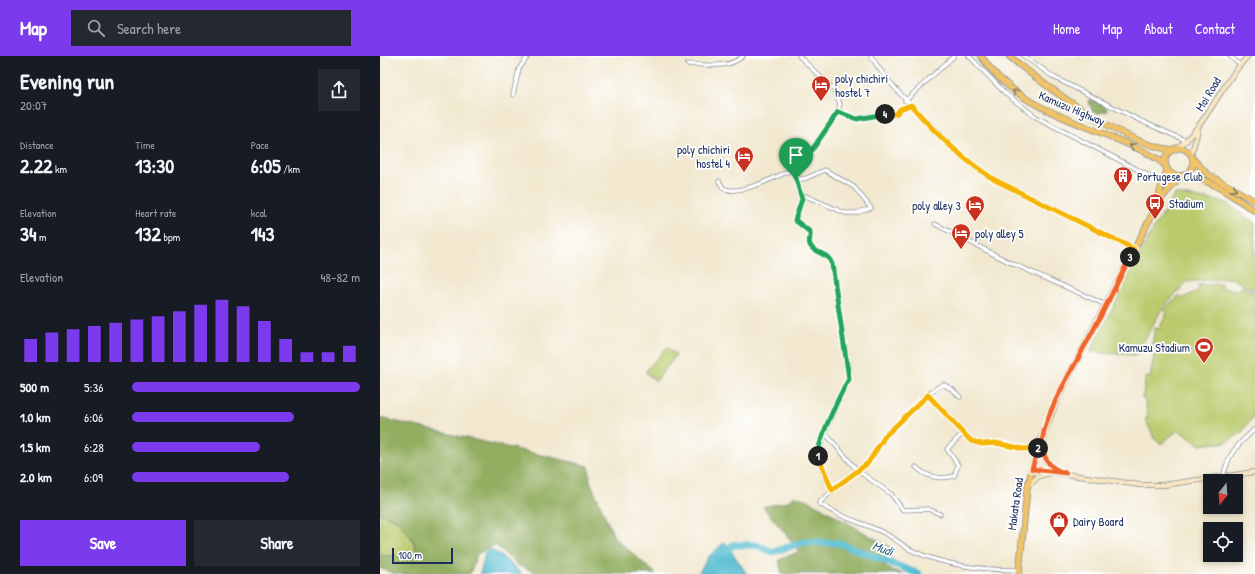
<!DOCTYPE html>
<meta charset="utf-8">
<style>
body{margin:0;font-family:"Patrick Hand",sans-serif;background:#242831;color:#f1f3f6;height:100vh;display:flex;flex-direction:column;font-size:15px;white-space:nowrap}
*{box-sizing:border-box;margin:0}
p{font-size:13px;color:#9ea1a6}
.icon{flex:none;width:22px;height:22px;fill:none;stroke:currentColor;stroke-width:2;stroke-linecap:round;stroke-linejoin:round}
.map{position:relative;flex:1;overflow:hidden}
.panel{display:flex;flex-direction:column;background:#171b24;width:380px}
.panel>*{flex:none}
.needle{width:26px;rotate:197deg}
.tools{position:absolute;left:823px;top:418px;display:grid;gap:8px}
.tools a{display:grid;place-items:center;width:40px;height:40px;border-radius:0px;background:#171b24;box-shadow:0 2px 6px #0003;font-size:20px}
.scale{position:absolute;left:12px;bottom:10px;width:61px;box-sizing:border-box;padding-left:4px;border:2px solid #1b2f5e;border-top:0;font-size:11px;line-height:14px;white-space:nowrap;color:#1b2f5e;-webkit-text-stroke:3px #fff;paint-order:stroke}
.pin{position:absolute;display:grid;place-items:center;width:34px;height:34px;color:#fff;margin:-41px -17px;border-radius:50% 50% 50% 0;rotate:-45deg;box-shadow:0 0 4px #0007}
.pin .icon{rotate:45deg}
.km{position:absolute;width:20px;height:20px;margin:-10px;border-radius:50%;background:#222;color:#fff;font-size:11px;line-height:20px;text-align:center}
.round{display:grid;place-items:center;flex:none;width:42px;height:42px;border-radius:0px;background:#242831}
.head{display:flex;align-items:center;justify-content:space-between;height:68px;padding:0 20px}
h1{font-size:22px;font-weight:700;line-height:30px}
.stats{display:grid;grid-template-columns:repeat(3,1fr);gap:6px;height:68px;padding:4px 20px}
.stats div{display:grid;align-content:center}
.stats b{font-size:20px;font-weight:700}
.stats small{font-size:11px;font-weight:400}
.stats p{font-size:11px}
.chart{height:112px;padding:8px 20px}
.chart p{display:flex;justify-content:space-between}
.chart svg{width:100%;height:72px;margin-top:4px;stroke:#7c3aed;stroke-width:6}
.button{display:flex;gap:8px;margin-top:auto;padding:8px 20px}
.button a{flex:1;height:46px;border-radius:0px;background:#7c3aed;color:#fff;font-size:16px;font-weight:700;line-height:46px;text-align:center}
.button a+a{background:#242831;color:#f1f3f6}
ul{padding:0 20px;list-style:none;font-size:13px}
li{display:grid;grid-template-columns:64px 48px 1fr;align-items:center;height:30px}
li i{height:10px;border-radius:5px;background:#7c3aed}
header{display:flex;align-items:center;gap:24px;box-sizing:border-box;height:56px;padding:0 20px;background:#7c3aed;color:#fff}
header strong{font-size:19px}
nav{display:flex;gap:22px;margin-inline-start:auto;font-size:14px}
.search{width:280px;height:36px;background:#242831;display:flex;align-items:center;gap:10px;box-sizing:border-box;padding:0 14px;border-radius:0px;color:#9ea1a6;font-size:15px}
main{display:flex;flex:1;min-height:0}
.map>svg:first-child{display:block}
</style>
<header>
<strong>Map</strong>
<div class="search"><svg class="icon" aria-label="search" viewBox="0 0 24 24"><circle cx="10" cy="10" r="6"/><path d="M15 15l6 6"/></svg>Search here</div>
<nav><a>Home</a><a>Map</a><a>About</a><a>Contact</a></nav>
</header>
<main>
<section class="panel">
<div class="head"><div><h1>Evening run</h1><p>20:07</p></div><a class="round"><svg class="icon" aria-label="share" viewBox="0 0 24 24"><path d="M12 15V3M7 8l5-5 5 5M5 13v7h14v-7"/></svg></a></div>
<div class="stats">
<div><p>Distance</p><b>2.22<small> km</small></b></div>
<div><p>Time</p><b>13:30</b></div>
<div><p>Pace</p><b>6:05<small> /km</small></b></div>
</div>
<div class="stats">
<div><p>Elevation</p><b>34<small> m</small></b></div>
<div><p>Heart rate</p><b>132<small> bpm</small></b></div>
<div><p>kcal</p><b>143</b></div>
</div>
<div class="chart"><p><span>Elevation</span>48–82 m</p>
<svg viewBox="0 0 160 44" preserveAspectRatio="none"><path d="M5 44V30M15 44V26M25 44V24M35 44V22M45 44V20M55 44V18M65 44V16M75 44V13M85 44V9M95 44V6M105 44V10M115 44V19M125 44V30M135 44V38M145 44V38M155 44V34"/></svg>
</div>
<ul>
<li><b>500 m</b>5:36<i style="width:100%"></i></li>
<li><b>1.0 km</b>6:06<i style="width:71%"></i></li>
<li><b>1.5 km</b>6:28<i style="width:56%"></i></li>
<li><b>2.0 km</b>6:09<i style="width:69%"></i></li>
</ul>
<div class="button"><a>Save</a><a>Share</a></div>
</section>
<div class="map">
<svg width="875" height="518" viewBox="0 0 875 518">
<rect width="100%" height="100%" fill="#fff"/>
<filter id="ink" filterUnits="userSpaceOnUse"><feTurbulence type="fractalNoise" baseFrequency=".025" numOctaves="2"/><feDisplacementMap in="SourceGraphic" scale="8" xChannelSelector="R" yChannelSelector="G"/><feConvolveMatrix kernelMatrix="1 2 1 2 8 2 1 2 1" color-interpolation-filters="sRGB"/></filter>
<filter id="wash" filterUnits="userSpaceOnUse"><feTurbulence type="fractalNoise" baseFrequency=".012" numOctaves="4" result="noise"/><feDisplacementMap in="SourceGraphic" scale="16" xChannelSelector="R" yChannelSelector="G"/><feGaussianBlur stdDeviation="0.9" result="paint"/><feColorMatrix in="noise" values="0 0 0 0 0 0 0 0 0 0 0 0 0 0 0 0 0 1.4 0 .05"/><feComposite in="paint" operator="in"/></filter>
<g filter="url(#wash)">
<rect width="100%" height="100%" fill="#f1e8cf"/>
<!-- green -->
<path fill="#baca6c" stroke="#6a7c65" d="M795 138 844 146 875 167V235L851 222 807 226 783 251 756 299 710 296 769 180Z
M841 228V232L859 234 862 230 875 238V353L872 364H870L862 376 847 386 820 389 798 374 781 388 775 383 765 363 768 361 765 344 762 343 766 321 770 322 775 294 771 293 775 272 779 273 787 257 784 252 800 239 803 242 819 234 818 229Z
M287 291 296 299 276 325 265 316Z
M0 454 15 456 30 479 39 499 0 500Z"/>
<!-- forest -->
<path fill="#93ae60" stroke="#576e5f" d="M708 44 724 46 727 55 719 57 713 56Z
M0 362 209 410 210 425 234 481 276 518H162L139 510 115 489 97 498 90 518H15L0 512V500L38 499 33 484 17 464 0 458Z
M415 440 428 444 511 492 505 511 522 518H402L399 504 420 495 383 451 406 446Z"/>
<!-- water -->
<path fill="#54bdd1" stroke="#387698" d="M345 486 367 518H318L329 500Z
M109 493C123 499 131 509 142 518H100L105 497Z"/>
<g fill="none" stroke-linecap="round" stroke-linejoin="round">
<!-- river -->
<path stroke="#54bdd1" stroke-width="7" d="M393 496 424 486 459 487 539 518
M343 497 353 489H376L393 496 396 495"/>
</g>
</g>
<g filter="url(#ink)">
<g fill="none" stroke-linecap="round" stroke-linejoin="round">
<!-- minor casing -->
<g stroke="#868c96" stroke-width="5">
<path id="minor" d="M419 0 454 34 460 48 458 55 432 94 414 111 413 117 422 143 415 165 430 176C431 181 428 185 430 189 434 198 446 196 451 205L468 311 469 323 461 337 445 377 477 414 511 438 523 454 548 453 560 458
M491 0C502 19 517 35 532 50 557 77 583 105 615 124L754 193
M589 0 626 38 656 61 768 119
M644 0 675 22 761 65 807 85
M850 0 859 8
M307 8C327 8 347 14 363 0
M133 39 139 13 148 0
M525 45 574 0
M458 55 469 61 477 63 498 58 516 59 520 53 531 49
M416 123H424L445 114 474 131 491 152 476 157H465L421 138
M339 125 343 132C358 141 398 120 413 113
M555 168 629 206 726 249
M548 339 591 385 602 388 616 387 644 393 658 391
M580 341 573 334 563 328 552 335 505 380 495 398 488 407 470 419 439 447C458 461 481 466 502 476 514 481 522 490 533 495 566 510 603 514 638 514
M445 377 438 398 442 413 452 434
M536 411C546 421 560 424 574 420L578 409 567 393 583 377
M843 421C850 394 856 391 875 373"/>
</g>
<!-- secondary casing -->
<g stroke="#868c96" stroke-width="6">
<path id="secondary" d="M796 93C828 68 840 29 868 0
M811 100 818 74
M664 380C663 394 663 410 679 416
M652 413 760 429H783L875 416
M649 429 659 420 670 417"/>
</g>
<!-- primary casing -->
<g stroke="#868c96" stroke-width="7">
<path id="primary" d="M779 145 801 120
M639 518 647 433 658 391 678 341 773 157 787 114"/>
</g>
<!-- trunk casing -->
<g stroke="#868c96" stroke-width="7">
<path id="trunk" d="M601 0C634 50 692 63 743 86 758 93 773 98 786 110
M629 0C666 31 746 90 794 94
M785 106a14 14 0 1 1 28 0a14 14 0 1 1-28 0Z
M813 103 827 118 875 145
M803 120C830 121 853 141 875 155"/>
</g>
<!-- minor -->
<use href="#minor" stroke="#fff" stroke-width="3.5"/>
<!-- secondary -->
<use href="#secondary" stroke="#f9e7c3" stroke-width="4.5"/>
<!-- primary -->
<use href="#primary" stroke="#f0c369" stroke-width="5.5"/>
<!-- trunk -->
<use href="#trunk" stroke="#f0c369" stroke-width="5.5"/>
</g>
<!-- one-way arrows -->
<defs><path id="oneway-chevron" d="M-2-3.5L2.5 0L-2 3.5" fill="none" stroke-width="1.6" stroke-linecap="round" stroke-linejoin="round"/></defs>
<g stroke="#7b7263">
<use href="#oneway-chevron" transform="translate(635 36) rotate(-141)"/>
<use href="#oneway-chevron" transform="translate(752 90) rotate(-157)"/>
<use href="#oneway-chevron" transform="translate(854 133) rotate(28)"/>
</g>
</g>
<g fill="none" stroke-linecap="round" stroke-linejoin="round" filter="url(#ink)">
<!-- split-1 casing -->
<g stroke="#fff" stroke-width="8">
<path id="split-1" d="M416 123 422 143 415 164 430 176C431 181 428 185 430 189 434 198 447 195 452 208L469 323C461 336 437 386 438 400"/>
</g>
<!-- split-2 casing -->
<g stroke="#fff" stroke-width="8">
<path id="split-2" d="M438 400 452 434 488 407 505 380 548 339 591 385 602 388 616 387 644 393 658 392"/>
</g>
<!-- split-3 casing -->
<g stroke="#fff" stroke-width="8">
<path id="split-3" d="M658 392 652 413 686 417C666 413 659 395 664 375 671 348 690 318 703 293 720 263 735 232 750 201"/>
</g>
<!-- split-4 casing -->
<g stroke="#fff" stroke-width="8">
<path id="split-4" d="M505 58H516L520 53 531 49C555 77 583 104 615 124L754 193 750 201"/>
</g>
<!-- split-5 casing -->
<g stroke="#fff" stroke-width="8">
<path id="split-5" d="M416 123 413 117 415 109 432 94 458 56 477 63 505 58"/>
</g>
<!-- split-1 -->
<use href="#split-1" stroke="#22a559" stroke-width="5"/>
<!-- split-2 -->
<use href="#split-2" stroke="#f5b400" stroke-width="5"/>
<!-- split-3 -->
<use href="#split-3" stroke="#f0652b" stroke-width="5"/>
<!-- split-4 -->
<use href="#split-4" stroke="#f5b400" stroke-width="5"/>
<!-- split-5 -->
<use href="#split-5" stroke="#22a559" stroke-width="5"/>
</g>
<!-- icons -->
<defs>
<g id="hotel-pin" transform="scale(1)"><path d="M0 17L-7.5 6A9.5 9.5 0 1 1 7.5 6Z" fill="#c8321e" stroke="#fff"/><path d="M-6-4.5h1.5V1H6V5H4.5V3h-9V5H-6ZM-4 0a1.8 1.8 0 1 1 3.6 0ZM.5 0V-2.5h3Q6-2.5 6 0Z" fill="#fff"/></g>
<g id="building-pin" transform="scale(1)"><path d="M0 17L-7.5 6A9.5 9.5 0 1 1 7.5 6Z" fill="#c8321e" stroke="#fff"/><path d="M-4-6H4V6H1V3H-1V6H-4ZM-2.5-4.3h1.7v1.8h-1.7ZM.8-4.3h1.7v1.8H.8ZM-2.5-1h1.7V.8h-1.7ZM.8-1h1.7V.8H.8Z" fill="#fff"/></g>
<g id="bus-pin" transform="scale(1)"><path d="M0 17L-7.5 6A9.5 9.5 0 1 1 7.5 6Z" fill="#c8321e" stroke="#fff"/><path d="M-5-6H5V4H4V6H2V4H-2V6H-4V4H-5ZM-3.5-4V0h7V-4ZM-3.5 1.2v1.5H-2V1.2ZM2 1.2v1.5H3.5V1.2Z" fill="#fff"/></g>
<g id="stadium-pin" transform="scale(1)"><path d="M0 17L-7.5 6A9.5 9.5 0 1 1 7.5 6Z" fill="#c8321e" stroke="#fff"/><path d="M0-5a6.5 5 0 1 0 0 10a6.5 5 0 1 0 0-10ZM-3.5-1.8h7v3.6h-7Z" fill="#fff"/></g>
<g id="shop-pin" transform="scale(1)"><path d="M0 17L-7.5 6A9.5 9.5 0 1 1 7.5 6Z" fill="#c8321e" stroke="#fff"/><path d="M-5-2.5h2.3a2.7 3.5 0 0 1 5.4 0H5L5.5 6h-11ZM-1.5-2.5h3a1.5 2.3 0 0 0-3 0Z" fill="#fff"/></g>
</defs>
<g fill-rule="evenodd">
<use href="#hotel-pin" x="441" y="29"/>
<use href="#hotel-pin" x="364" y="100"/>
<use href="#building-pin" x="743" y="120"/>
<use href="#bus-pin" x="775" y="147"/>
<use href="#hotel-pin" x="595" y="149"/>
<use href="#hotel-pin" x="581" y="177"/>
<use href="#stadium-pin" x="824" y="291"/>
<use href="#shop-pin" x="679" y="465"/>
</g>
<g text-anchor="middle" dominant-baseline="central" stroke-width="3.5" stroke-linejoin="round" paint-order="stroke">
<!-- poi labels -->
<g font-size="12" fill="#1b2f5e" stroke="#fff" text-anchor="start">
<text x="455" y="22">poly chichiri<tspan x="455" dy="14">hostel 7</tspan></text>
<text x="350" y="93" text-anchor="end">poly chichiri<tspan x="350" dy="14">hostel 4</tspan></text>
<text x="757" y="120">Portugese Club</text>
<text x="789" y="147">Stadium</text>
<text x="581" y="149" text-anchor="end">poly alley 3</text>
<text x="595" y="177">poly alley 5</text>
<text x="810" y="291" text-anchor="end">Kamuzu Stadium</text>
<text x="693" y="465">Dairy Board</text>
</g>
<!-- street labels -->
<g font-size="12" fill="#1b2f5e" stroke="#fff">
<text transform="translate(828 38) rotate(-59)">Moi Road</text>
<text transform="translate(692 52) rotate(23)">Kamuzu Highway</text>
<text transform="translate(635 448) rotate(-82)">Makata Road</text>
</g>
<!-- water labels -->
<g font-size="13" font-style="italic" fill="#2f6186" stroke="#fff">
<text transform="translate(503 492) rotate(21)">Mudi</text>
</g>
</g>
</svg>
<div class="tools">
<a><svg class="needle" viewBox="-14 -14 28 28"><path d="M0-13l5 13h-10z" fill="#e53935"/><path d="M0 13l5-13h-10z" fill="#9ea1a6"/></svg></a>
<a><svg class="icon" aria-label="locate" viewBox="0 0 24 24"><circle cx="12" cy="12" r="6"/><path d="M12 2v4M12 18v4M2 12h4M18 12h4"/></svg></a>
</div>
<div class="scale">100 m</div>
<div class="pin" style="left:416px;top:123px;background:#1e9e55"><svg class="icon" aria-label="arrive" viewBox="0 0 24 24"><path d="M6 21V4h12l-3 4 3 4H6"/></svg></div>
<b class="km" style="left:438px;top:400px">1</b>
<b class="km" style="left:658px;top:392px">2</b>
<b class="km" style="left:750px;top:201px">3</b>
<b class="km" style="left:505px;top:58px">4</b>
</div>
</main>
